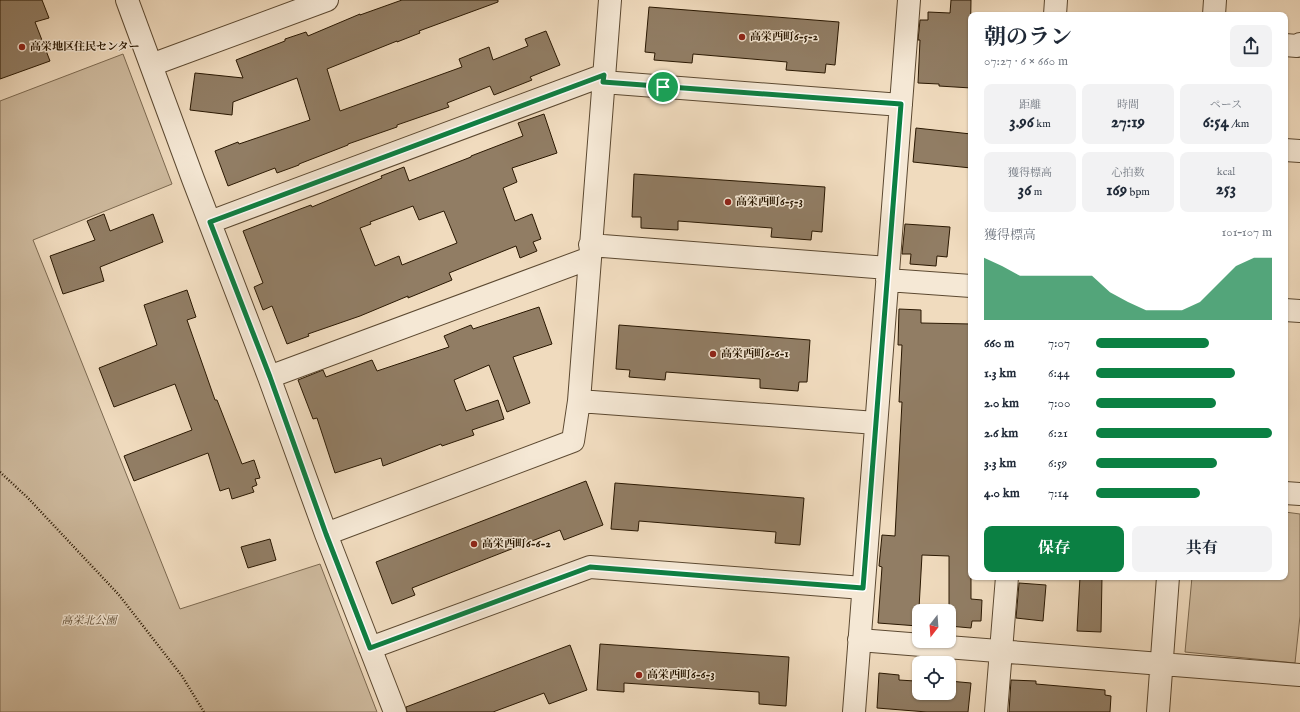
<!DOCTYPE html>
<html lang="ja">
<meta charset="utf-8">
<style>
body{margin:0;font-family:"IM FELL English","Noto Serif JP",serif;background:#f2f2f3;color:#1f2937;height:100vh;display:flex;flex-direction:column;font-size:15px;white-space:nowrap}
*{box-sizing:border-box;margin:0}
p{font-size:13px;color:#747a83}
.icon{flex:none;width:22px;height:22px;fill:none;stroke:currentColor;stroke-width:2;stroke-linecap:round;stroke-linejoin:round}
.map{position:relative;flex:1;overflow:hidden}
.panel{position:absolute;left:968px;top:12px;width:320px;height:568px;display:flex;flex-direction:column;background:#fff;border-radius:8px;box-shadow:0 1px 3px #0004}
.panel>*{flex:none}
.needle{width:26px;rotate:197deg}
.tools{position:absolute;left:912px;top:604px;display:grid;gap:8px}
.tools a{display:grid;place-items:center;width:44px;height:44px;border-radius:8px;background:#fff;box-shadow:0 1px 3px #0004;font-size:20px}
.pin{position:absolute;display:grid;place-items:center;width:34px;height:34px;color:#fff;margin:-17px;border:2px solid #fff;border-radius:50%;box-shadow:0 1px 4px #0007}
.round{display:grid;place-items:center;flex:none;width:42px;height:42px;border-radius:8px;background:#f2f2f3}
.headline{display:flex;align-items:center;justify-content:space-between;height:68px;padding:0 16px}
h1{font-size:22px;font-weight:700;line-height:30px}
.stats{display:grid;grid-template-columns:repeat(3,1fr);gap:6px;height:68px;padding:4px 16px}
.stats div{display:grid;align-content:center;border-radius:8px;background:#f2f2f3;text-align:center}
.stats b{font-size:17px;font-weight:700}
.stats small{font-size:11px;font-weight:400}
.stats p{font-size:11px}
.chart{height:112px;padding:8px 16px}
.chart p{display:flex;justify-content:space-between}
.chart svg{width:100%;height:72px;margin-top:4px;fill:#0b8043;opacity:.7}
.primary-button{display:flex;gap:8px;margin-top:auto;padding:8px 16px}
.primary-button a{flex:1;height:46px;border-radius:8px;background:#0b8043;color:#fff;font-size:16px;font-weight:700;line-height:46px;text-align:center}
.primary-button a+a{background:#f2f2f3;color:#1f2937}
ul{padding:0 16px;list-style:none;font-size:13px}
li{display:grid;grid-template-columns:64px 48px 1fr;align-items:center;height:30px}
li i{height:10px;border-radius:5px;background:#0b8043}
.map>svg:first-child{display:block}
</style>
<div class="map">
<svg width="1300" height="712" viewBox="0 0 1300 712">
<rect width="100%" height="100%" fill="#f0dbbe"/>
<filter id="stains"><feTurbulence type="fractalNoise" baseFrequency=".005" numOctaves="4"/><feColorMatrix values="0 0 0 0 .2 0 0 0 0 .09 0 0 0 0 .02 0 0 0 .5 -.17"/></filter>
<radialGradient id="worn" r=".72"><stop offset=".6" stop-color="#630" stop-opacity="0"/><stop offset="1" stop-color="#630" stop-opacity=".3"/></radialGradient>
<!-- green -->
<path fill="#ceba9e" stroke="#7c6950" d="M123 54 172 184 33 240 180 609 320 564 377 712H0V101Z
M1285 512 1300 514V616L1295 663 1185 652 1192 577H1285Z"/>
<!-- building -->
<path fill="#917d64" stroke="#2a1802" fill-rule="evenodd" d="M0 0H42L49 18 35 22 50 61 0 79Z
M402 0H498V2L419 31 420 33 397 42V41L327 69 340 111 462 67 459 59 489 47 493 60 528 46 525 39 546 31 560 65 530 77 532 80 494 95 490 86 447 103 449 107 397 125V127L348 144V145L299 164V165L277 173 275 168 228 186 215 151 238 142 239 144 310 120 297 78 233 102 232 115 190 110 195 73 243 78 236 60 285 41V39L306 32 308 36 360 14V15Z
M951 0H971L970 58H971V88L939 86V84L918 83 920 40H918L920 20H928V12L950 13Z
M649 7 839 22 835 65 826 64 825 73 786 70 787 62 693 54 692 63 654 60 655 53 645 52Z
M544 114 557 153 512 168 517 182 503 188 515 221 532 214 541 239 533 242 537 251 520 258 516 246 449 273 452 280 408 298V296L360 316 308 334 309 336 287 344 272 306 263 310 254 287 263 283 243 231 295 211 311 205 312 207 382 178 381 176 404 167 409 181 471 157V156L523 136 518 123ZM413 206 419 220 444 211 457 243 402 265 399 256 375 266 360 228 371 224 370 222Z
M916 128 971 134V168L913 162Z
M634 174 825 187 822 232 812 231 811 240 771 237 772 228 678 221V230L641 228V217H632Z
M104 214 110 231 153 214 163 242 100 267 104 281 63 294 50 256 95 240 87 221Z
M905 224 950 227 947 257 937 256 936 266 910 264 911 254H902Z
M187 290 196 317 187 320 215 400H217L242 464 254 460 260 478 255 479 257 485 252 487 254 492 232 499 229 488 220 491 208 453 134 481 124 456 192 430 175 384 114 407 99 368 157 345 144 305Z
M539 307 552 344 513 357 530 403 507 412 489 365 454 380 466 411 498 400 504 419 472 430 474 435 442 446 441 444 383 466 381 458 335 473 317 418 313 419 298 380 323 370 326 377 372 360 377 371 449 347 444 336 471 325 473 329Z
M899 309 921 310V323L971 324V599L982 600 981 621H972L971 628 949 626V556L922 555 918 626 878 623 882 567 879 566 882 535 895 536 902 402H899L902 345H898Z
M619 325 810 340 807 382H799L798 391 760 388V379L666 372 665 380 629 377 630 370 616 369Z
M586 481 603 525 564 540 560 530 412 588 415 595 392 604 376 562Z
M615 483 804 498 800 545 775 543 776 532 639 521 638 531 611 529Z
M270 539 276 560 248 568 241 547Z
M1080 577H1102L1101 632 1077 631Z
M1019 583 1046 585 1043 621 1016 618Z
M600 644 789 657 786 706 759 704V692L624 683V692L597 690Z
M570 645 587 690 549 704 544 693 493 712H407L406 707Z
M879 673 899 675V680L915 681V693H949V681L971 683 968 712H927L877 708Z
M1011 680 1036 681V684L1105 690V695L1111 696 1110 712H1009Z"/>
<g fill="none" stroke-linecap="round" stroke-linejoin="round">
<!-- minor casing -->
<g stroke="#5c4931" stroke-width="24">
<path id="minor" d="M127 0 193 179 269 377 326 534 395 712
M1055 15 1056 0
M1214 15 1215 0
M1285 45 1297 46 1300 44
M151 65 327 0
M603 82 901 105
M1285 150 1300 151
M210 222 604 75
M590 245 888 268
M887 280 971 286
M1285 310 1300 311
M269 377 590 258
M579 401 876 423
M1285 493 1300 494
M326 534 573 441 579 401 610 0
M859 640 1300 675
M370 648 590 567 863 588
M854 712 909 0
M996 712 1007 577
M1158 712 1168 577"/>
</g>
<!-- path -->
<path stroke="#2a1802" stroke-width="2.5" stroke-dasharray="1 2" stroke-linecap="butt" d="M0 472 28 498 119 595 182 676 204 712"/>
<!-- minor -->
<use href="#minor" stroke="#f5e8d5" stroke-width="22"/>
</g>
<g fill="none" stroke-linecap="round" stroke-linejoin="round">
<!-- route casing -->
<g stroke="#fff" stroke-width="8">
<path id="route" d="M604 75 603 82 901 104 863 588 590 567 370 648 326 534 270 377 210 222Z"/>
</g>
<!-- route -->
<use href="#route" stroke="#0b8043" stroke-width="5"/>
</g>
<!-- markers -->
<g fill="#8f2418" stroke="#f5e8d5" stroke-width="1.5">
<circle cx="742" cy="37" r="4"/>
<circle cx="22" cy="47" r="4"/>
<circle cx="728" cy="202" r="4"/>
<circle cx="713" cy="354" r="4"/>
<circle cx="474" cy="544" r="4"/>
<circle cx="639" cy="675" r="4"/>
</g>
<g text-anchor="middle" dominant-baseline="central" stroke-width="3" stroke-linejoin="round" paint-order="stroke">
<!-- poi labels -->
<g font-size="11" font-weight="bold" fill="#2a1802" stroke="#f5e8d5" text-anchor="start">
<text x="750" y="37">高栄西町6-5-2</text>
<text x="30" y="47">高栄地区住民センター</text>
<text x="736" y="202">高栄西町6-5-3</text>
<text x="721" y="354">高栄西町6-6-1</text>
<text x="482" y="544">高栄西町6-6-2</text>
<text x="647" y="675">高栄西町6-6-3</text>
</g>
<!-- park labels -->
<g font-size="11" font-style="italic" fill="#5b4931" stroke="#f5e8d5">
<text x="89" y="621">高栄北公園</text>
</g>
</g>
<rect width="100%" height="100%" filter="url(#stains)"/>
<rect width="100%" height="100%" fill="url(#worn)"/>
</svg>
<div class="tools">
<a><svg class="needle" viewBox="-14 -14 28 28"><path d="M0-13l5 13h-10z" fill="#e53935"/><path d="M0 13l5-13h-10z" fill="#747a83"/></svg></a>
<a><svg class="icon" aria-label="locate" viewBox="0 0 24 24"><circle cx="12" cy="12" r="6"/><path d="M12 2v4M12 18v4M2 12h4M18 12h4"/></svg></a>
</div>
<div class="pin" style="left:663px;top:87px;background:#1e9e55"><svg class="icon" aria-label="arrive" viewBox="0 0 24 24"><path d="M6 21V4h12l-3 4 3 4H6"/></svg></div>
<section class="panel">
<div class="headline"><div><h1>朝のラン</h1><p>07:27 · 6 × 660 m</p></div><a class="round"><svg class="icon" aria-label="share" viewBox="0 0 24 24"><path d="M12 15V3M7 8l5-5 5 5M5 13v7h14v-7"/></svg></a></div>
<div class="stats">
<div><p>距離</p><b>3.96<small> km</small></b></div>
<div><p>時間</p><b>27:19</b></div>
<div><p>ペース</p><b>6:54<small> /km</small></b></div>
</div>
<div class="stats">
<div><p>獲得標高</p><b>36<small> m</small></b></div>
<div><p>心拍数</p><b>169<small> bpm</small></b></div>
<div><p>kcal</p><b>253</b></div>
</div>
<div class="chart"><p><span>獲得標高</span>101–107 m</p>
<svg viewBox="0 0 160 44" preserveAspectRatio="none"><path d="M0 44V6L10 11L20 17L30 17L40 17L50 17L60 17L70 27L80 33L90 38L100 38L110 38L120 33L130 22L140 11L150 6L160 6V44z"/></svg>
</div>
<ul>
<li><b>660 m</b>7:07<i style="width:64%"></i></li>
<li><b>1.3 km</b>6:44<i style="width:79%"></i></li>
<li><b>2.0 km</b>7:00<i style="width:68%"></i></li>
<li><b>2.6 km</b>6:21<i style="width:100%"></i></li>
<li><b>3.3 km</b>6:59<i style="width:69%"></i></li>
<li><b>4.0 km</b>7:14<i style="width:59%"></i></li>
</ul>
<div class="primary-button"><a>保存</a><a>共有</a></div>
</section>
</div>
